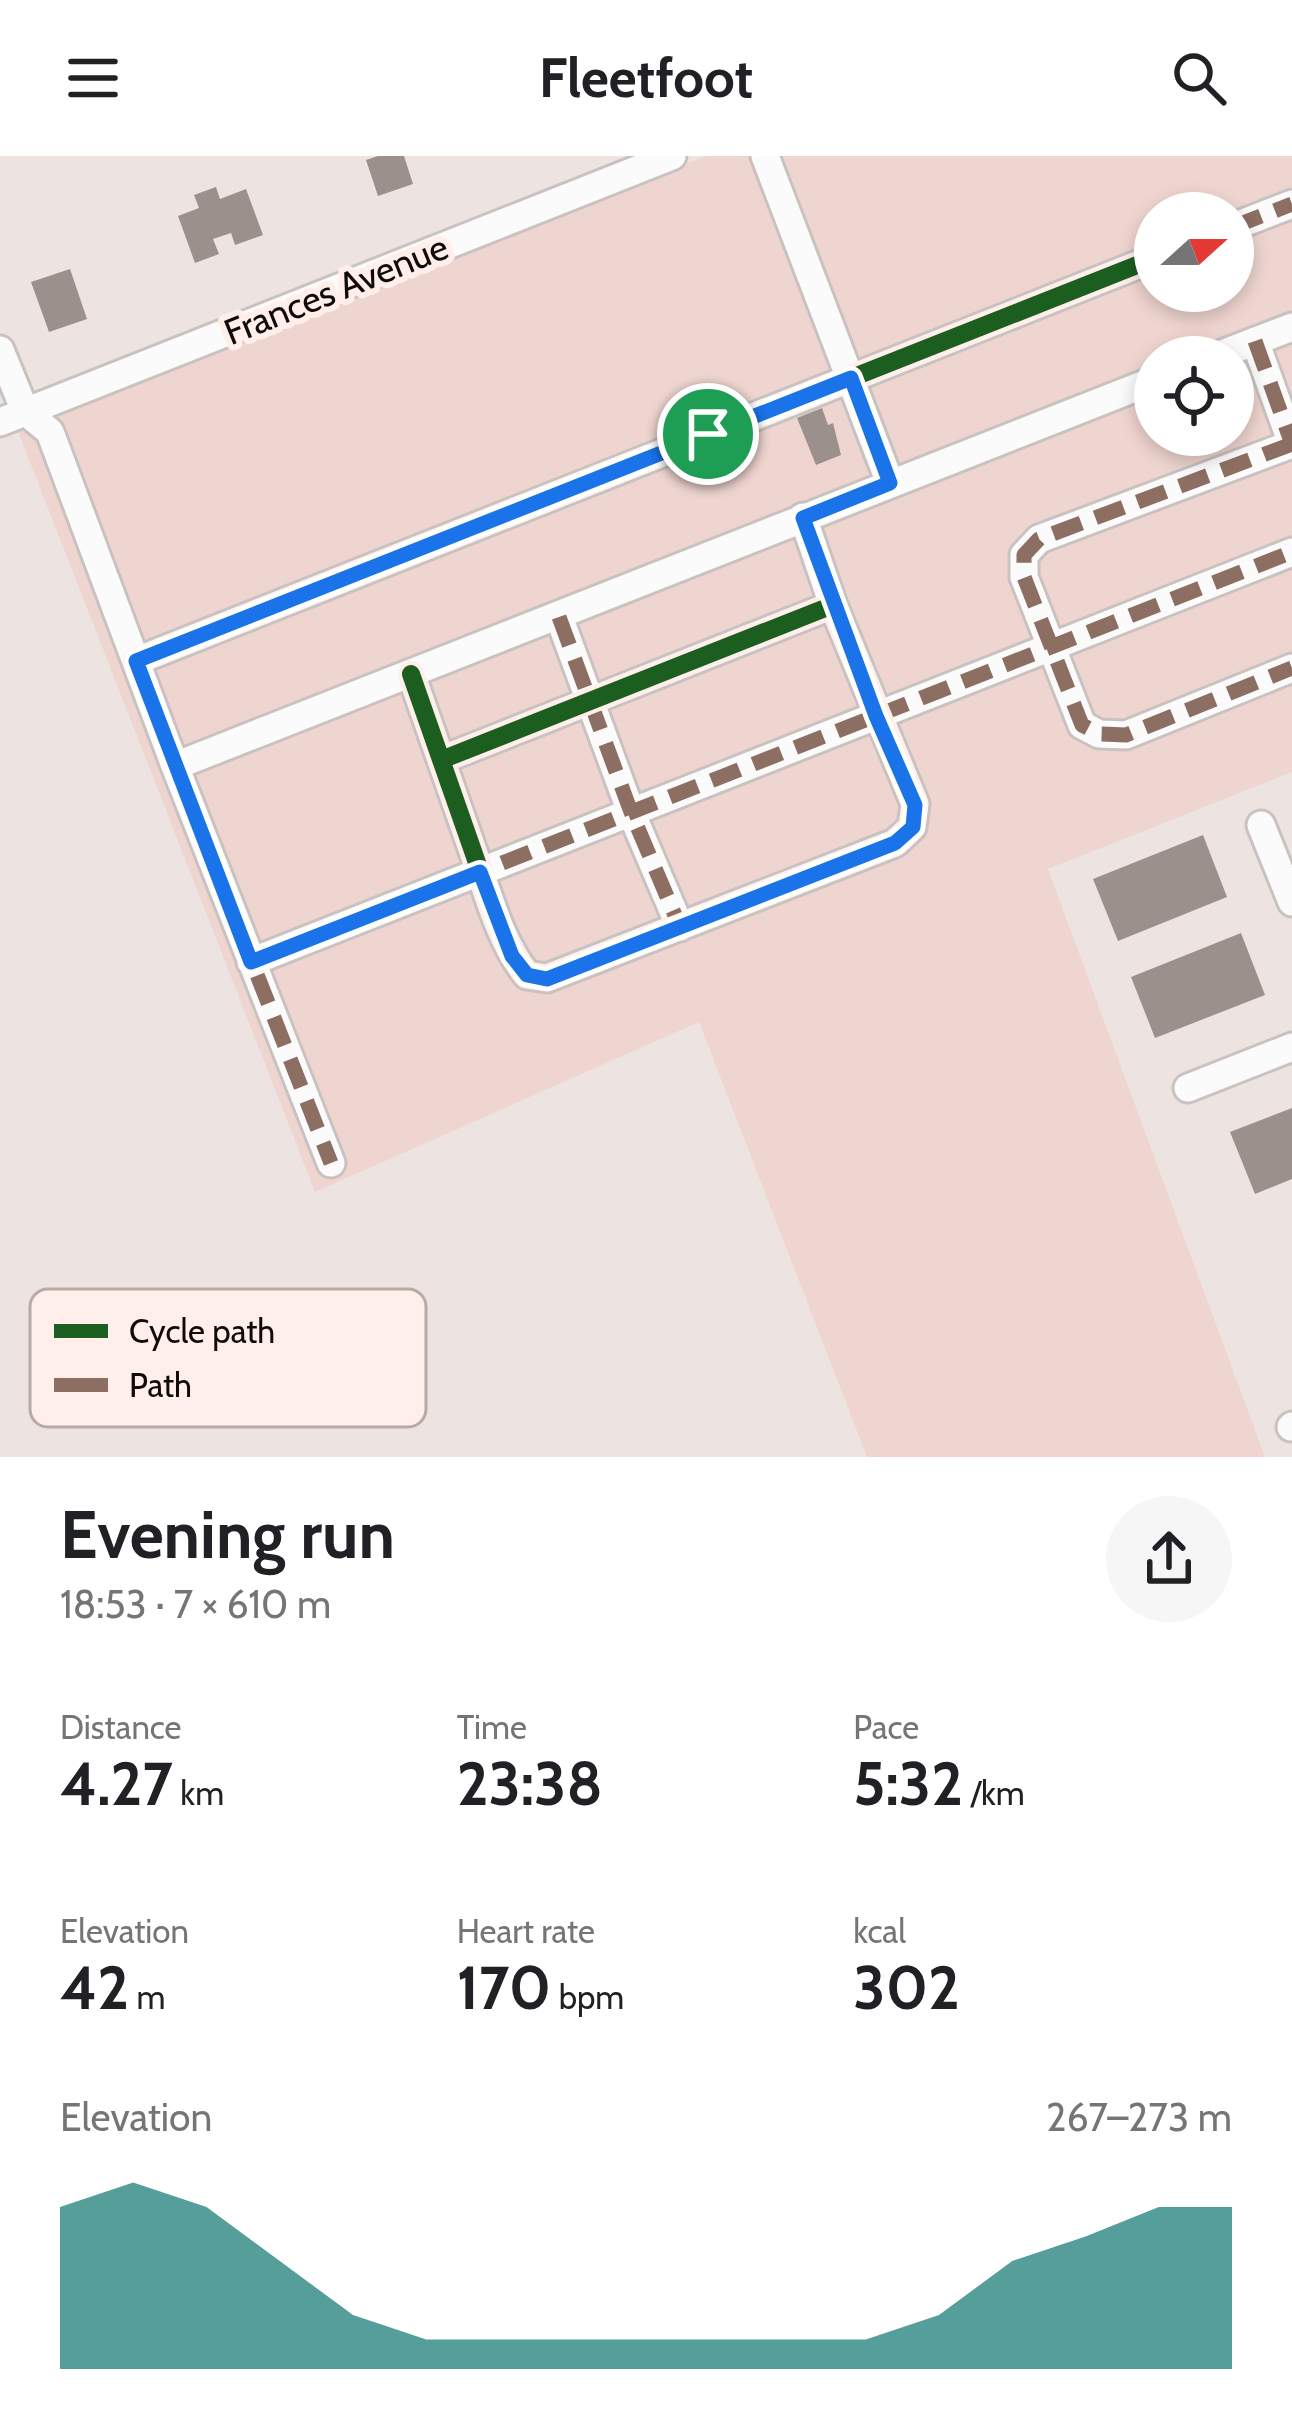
<!DOCTYPE html>
<meta charset="utf-8">
<style>
body{margin:0;font-family:Cabin,sans-serif;background:#f6f6f6;color:#202124;height:100vh;display:flex;flex-direction:column;font-size:45px;white-space:nowrap}
*{box-sizing:border-box;margin:0}
p{font-size:39px;color:#757577}
.icon{flex:none;width:66px;height:66px;fill:none;stroke:currentColor;stroke-width:2;stroke-linecap:round;stroke-linejoin:round}
.map{position:relative;height:1301px;overflow:hidden}
.sheet{display:flex;flex-direction:column;background:#fff;flex:1}
.sheet>*{flex:none}
.needle{width:78px;rotate:69deg}
.buttons{position:absolute;left:1134px;top:36px;display:grid;gap:24px}
.buttons a{display:grid;place-items:center;width:120px;height:120px;border-radius:50%;background:#fff;box-shadow:0 6px 18px #0003;font-size:60px}
.pin{position:absolute;display:grid;place-items:center;width:102px;height:102px;color:#fff;margin:-51px;border:6px solid #fff;border-radius:50%;box-shadow:0 3px 12px #0007}
.round{display:grid;place-items:center;flex:none;width:126px;height:126px;border-radius:63px;background:#f6f6f6}
.summary{display:flex;align-items:center;justify-content:space-between;height:204px;padding:0 60px}
h1{font-size:66px;font-weight:700;line-height:90px}
.metrics{display:grid;grid-template-columns:repeat(3,1fr);gap:18px;height:204px;padding:12px 60px}
.metrics div{display:grid;align-content:center}
.metrics b{font-size:60px;font-weight:700}
.metrics small{font-size:33px;font-weight:400}
.metrics p{font-size:33px}
.chart{height:336px;padding:24px 60px}
.chart p{display:flex;justify-content:space-between}
.chart svg{width:100%;height:216px;margin-top:12px;fill:#0f766e;opacity:.7}
header{display:flex;justify-content:space-between;align-items:center;height:156px;padding:0 60px;background:#fff;font-size:54px;font-weight:700}
.map>svg:first-child{display:block}
</style>
<header><svg class="icon" aria-label="menu" viewBox="0 0 24 24"><path d="M4 6h16M4 12h16M4 18h16"/></svg>Fleetfoot<svg class="icon" aria-label="search" viewBox="0 0 24 24"><circle cx="10" cy="10" r="6"/><path d="M15 15l6 6"/></svg></header>
<div class="map">
<svg width="1292" height="1301" viewBox="0 0 1292 1301">
<rect width="100%" height="100%" fill="#ede4e2"/>
<!-- green -->
<path fill="#efd5cf" fill-rule="evenodd" d="M706 0H1292V616L1048 713 1265 1301H867L699 866 315 1036 17 273ZM1155 57H1233V135H1155ZM1155 201H1233V279H1155Z"/>
<!-- building -->
<path fill="#9c908d" d="M378 0H404L413 28 378 40 366 4Z
M216 31 220 43 246 33 263 79 235 89 231 77 213 83 219 98 195 107 178 60 199 52 194 39Z
M70 113 87 163 49 176 31 126Z
M822 252 828 269 833 267 841 299 816 309 797 262Z
M1203 679 1227 741 1118 785 1093 723Z
M1241 777 1265 839 1155 882 1131 821Z
M1292 952V1023L1255 1038 1230 976Z"/>
<g fill="none" stroke-linecap="round" stroke-linejoin="round">
<!-- minor casing -->
<g stroke="#cac2c1" stroke-width="33">
<path id="minor" d="M765 0 890 327
M1233 71 1292 48
M1255 185 1292 288
M0 194 25 255 50 276 175 610 331 1007
M1214 201 1292 171
M0 266 672 0
M1292 288 1039 383 1024 399V421L1082 569 1099 578 1126 579 1292 512
M803 361 833 449
M559 461 631 656 680 771
M136 505 1155 102
M411 518C432 578 453 638 474 698 488 738 500 785 527 819L547 822 895 687 912 671 915 648 833 449 441 604
M175 610 1155 224
M1261 669 1292 746
M251 806 1292 396
M1188 932 1292 891
M1291 1271 1292 1270"/>
</g>
<!-- minor -->
<use href="#minor" stroke="#fcfbfb" stroke-width="27"/>
<!-- quiet -->
<path stroke="#8d6e63" stroke-width="15" stroke-dasharray="30 15" stroke-linecap="butt" d="M1233 71 1292 48
M1255 185 1292 288
M1292 288 1039 383 1024 399V421L1082 569 1099 578 1126 579 1292 512
M803 361 833 449
M559 461 631 656 680 771
M175 610 331 1007
M251 806 1292 396"/>
<!-- cycleway casing -->
<g stroke="#ffeeea" stroke-width="26">
<path id="cycleway" d="M136 505 1155 102
M411 518C432 578 453 638 474 698 488 738 500 785 527 819L547 822 895 687 912 671 915 648 833 449 441 604"/>
</g>
<!-- cycleway -->
<use href="#cycleway" stroke="#1b5e20" stroke-width="18"/>
</g>
<g fill="none" stroke-linecap="round" stroke-linejoin="round">
<!-- route casing -->
<g stroke="#fff" stroke-width="24">
<path id="route" d="M851 222 890 327 803 362 876 560 915 649 913 671 895 687 547 823 527 819 512 800 480 716 251 806 136 505Z"/>
</g>
<!-- route -->
<use href="#route" stroke="#1a73e8" stroke-width="15"/>
</g>
<g text-anchor="middle" dominant-baseline="central" stroke-width="12" stroke-linejoin="round" paint-order="stroke">
<!-- street labels -->
<g font-size="36" fill="#100b0a" stroke="#ffeeea">
<text transform="translate(336 133) rotate(-22)">Frances Avenue</text>
</g>
</g>
<!-- legend -->
<rect x="30" y="1133" width="396" height="138" rx="18" fill="#ffeeea" stroke="#b7aaa7" stroke-width="3"/>
<rect x="54" y="1168" width="54" height="14" fill="#1b5e20"/>
<rect x="54" y="1222" width="54" height="14" fill="#8d6e63"/>
<g font-size="33" fill="#100b0a">
<text x="129" y="1187">Cycle path</text>
<text x="129" y="1241">Path</text>
</g>
</svg>
<div class="buttons">
<a><svg class="needle" viewBox="-14 -14 28 28"><path d="M0-13l5 13h-10z" fill="#e53935"/><path d="M0 13l5-13h-10z" fill="#757577"/></svg></a>
<a><svg class="icon" aria-label="locate" viewBox="0 0 24 24"><circle cx="12" cy="12" r="6"/><path d="M12 2v4M12 18v4M2 12h4M18 12h4"/></svg></a>
</div>
<div class="pin" style="left:708px;top:278px;background:#1e9e55"><svg class="icon" aria-label="arrive" viewBox="0 0 24 24"><path d="M6 21V4h12l-3 4 3 4H6"/></svg></div>
</div>
<section class="sheet">
<div class="summary"><div><h1>Evening run</h1><p>18:53 · 7 × 610 m</p></div><a class="round"><svg class="icon" aria-label="share" viewBox="0 0 24 24"><path d="M12 15V3M7 8l5-5 5 5M5 13v7h14v-7"/></svg></a></div>
<div class="metrics">
<div><p>Distance</p><b>4.27<small> km</small></b></div>
<div><p>Time</p><b>23:38</b></div>
<div><p>Pace</p><b>5:32<small> /km</small></b></div>
</div>
<div class="metrics">
<div><p>Elevation</p><b>42<small> m</small></b></div>
<div><p>Heart rate</p><b>170<small> bpm</small></b></div>
<div><p>kcal</p><b>302</b></div>
</div>
<div class="chart"><p><span>Elevation</span>267–273 m</p>
<svg viewBox="0 0 160 44" preserveAspectRatio="none"><path d="M0 44V11L10 6L20 11L30 22L40 33L50 38L60 38L70 38L80 38L90 38L100 38L110 38L120 33L130 22L140 17L150 11L160 11V44z"/></svg>
</div>
</section>
